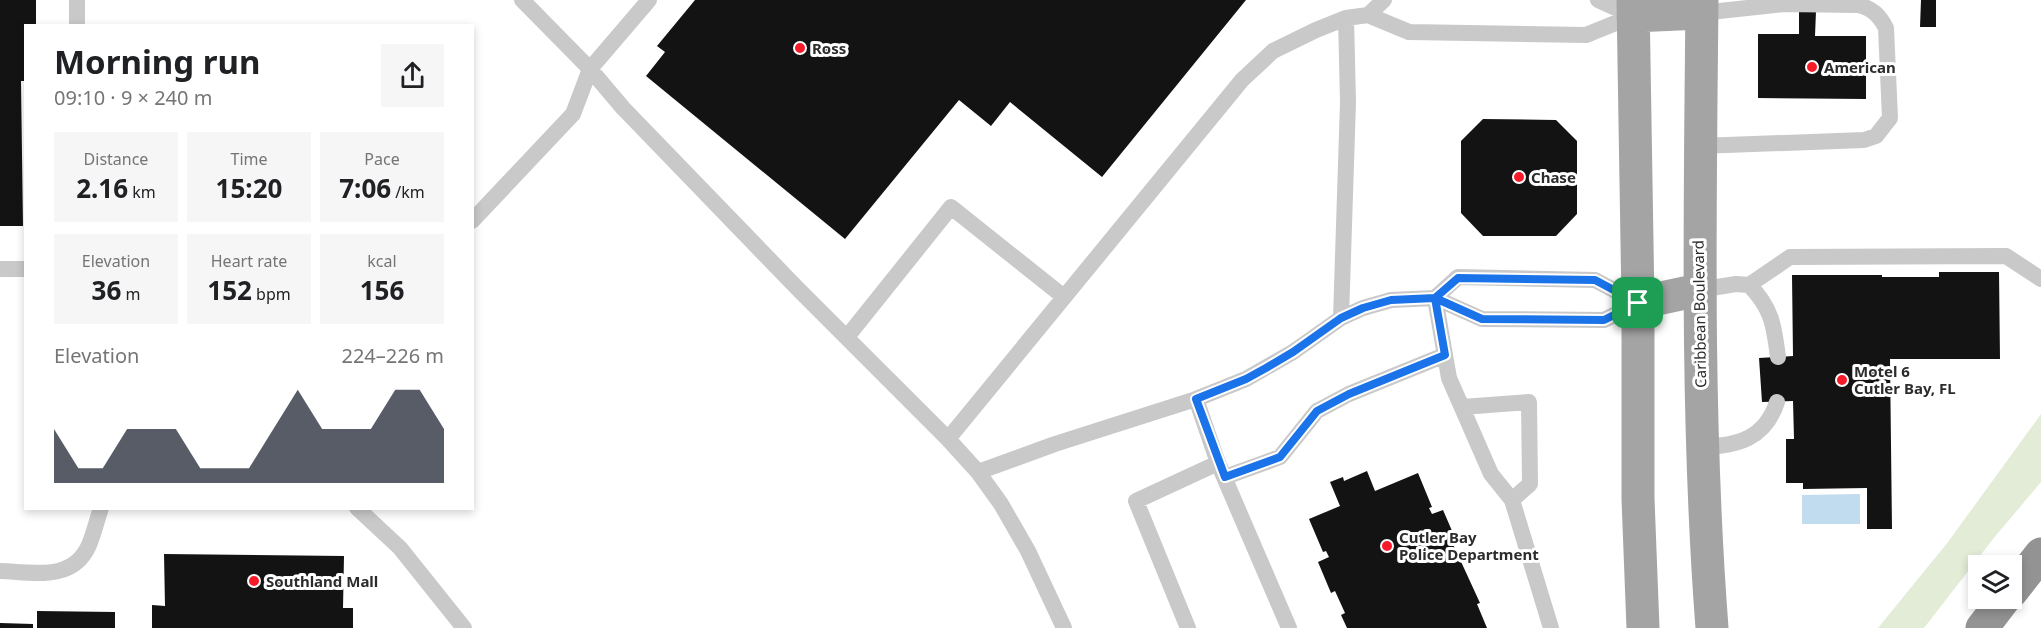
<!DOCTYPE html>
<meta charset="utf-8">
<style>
body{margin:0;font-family:"Noto Sans",sans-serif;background:#f6f6f6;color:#202124;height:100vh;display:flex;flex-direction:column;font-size:22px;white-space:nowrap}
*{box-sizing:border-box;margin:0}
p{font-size:20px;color:#757577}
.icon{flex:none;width:33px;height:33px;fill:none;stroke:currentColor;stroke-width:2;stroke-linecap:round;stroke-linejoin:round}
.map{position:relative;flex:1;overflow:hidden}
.drawer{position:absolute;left:24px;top:24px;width:450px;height:486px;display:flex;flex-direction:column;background:#fff;border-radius:0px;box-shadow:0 3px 9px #0003}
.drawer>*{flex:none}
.fabs{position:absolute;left:1968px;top:555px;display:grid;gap:12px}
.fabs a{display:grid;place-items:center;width:54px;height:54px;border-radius:0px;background:#fff;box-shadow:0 3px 9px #0003;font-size:30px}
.pin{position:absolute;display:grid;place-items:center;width:51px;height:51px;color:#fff;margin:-26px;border-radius:12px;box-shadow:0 3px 9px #0006}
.round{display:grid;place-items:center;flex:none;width:63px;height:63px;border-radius:0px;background:#f6f6f6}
.summary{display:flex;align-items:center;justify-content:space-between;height:102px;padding:0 30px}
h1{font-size:33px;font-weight:700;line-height:45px}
.stats{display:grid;grid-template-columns:repeat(3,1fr);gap:9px;height:102px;padding:6px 30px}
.stats div{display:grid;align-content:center;border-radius:0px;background:#f6f6f6;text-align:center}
.stats b{font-size:26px;font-weight:700}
.stats small{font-size:16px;font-weight:400}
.stats p{font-size:16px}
.chart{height:168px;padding:12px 30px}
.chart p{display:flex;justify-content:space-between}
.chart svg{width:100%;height:108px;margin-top:6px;fill:#111827;opacity:.7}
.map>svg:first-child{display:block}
</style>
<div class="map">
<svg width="2041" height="628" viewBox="0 0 2041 628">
<rect width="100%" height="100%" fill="#fff"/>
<!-- green -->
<path fill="#e2ecd7" d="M2041 414V482L1993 539 1924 628H1878L1948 542Z"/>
<!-- water -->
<path fill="#c1dcee" d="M1860 494V524H1802V495Z"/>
<!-- building -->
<path fill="#131313" d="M0 0H36V26H26V81H21L23 226H0Z
M695 0H1246L1102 177 1010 102 991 126 959 100 845 239 646 76 665 52 657 46Z
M1921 0H1936V27H1920Z
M1799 11H1816L1815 36H1866V99L1758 98V34H1799Z
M1483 119 1556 120 1577 141V214L1556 236H1483L1461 213V141Z
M1939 272H1999L2000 359H1890L1892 529H1867V488L1803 489V483H1786V439H1794L1793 401 1762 402 1759 358 1793 356 1792 275H1882V277H1939Z
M1367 471 1375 491 1418 473 1432 507 1429 508 1432 514 1443 510 1456 540 1452 542 1480 603 1477 604 1487 628H1347L1341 615 1345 613 1335 591 1331 593 1318 562 1329 557 1326 551 1323 552 1309 519 1340 506 1330 482 1343 477 1344 481Z
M164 554 344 556 343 608H353V628H152V605L165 606Z
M37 611 115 612V628H37Z
M0 623 33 624V628H0Z"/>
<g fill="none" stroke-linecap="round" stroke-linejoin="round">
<!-- lane -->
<path stroke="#c9c9c9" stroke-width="16" d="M522 0 590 69 623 108 797 288 948 439 978 472 1001 504 1028 551 1064 628
M1598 0 1633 16
M1368 15 1384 0
M77 26V0
M1700 146 1864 140 1876 136 1890 118 1886 28C1879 15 1873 9 1859 5L1784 4 1701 13
M472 221 573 114 590 69 649 0
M0 269H26
M1749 285 1790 257 2006 256 2041 279
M1699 290 1736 284 1749 285C1772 308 1774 326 1778 357
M1435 298 1449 378 1491 474 1512 500 1551 628
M1435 298 1458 277 1595 280 1638 303
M1341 318 1348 102 1346 18
M847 337 951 207 1064 297
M1196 399 1218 463 1289 628
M1462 407 1529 402 1530 484 1512 500
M948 439 1242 80 1273 51 1316 30 1346 18 1368 15 1409 32 1586 35 1633 16
M1702 447C1737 446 1765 439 1777 402
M978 472 1055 444 1196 399 1246 379 1293 352 1341 318 1363 308 1391 300 1435 298 1482 319 1604 320 1638 303
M1225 477 1280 457 1317 411 1349 394 1445 355
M357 508 400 548 464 628
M0 571C33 572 73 582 89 545 94 533 97 520 101 508
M1188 628 1136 501 1218 463"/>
<!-- primary -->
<path stroke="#a4a4a4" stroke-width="33" d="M1633 0 1638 303V499L1643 628
M1702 0C1700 210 1696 419 1712 628
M1633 16 1701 13
M1638 303 1699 290"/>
<!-- highway -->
<path stroke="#939393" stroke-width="33" d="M2012 591 2041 554
M1982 628 2005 598"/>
</g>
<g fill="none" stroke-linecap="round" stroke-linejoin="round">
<!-- route casing -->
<g stroke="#fff" stroke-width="12">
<path id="route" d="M1638 303 1604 320 1482 319 1435 298 1391 300 1363 308 1341 318 1293 352 1266 368 1246 379 1196 399 1225 477 1280 457 1317 411 1349 394 1445 355 1435 298 1458 278 1595 280 1638 303"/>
</g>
<!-- route -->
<use href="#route" stroke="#1a73e8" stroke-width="8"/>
</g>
<!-- markers -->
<g fill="#f71a28" stroke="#fff" stroke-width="2">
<circle cx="800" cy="48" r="6"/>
<circle cx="1812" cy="67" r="6"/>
<circle cx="1519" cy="177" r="6"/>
<circle cx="1842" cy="380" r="6"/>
<circle cx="1387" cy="546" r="6"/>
<circle cx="254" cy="581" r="6"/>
</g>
<g text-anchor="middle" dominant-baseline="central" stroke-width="6" stroke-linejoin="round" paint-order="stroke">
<!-- poi labels -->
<g font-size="15" font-weight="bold" fill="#2c2c2c" stroke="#fff" text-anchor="start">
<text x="812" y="48">Ross</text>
<text x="1824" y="67">American</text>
<text x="1531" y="177">Chase</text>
<text x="1854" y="371">Motel 6<tspan x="1854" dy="17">Cutler Bay, FL</tspan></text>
<text x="1399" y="537">Cutler Bay<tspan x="1399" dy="17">Police Department</tspan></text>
<text x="266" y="581">Southland Mall</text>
</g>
<!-- street labels -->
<g font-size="15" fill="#2c2c2c" stroke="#fff">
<text transform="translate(1699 314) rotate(-91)">Caribbean Boulevard</text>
</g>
</g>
</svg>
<div class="fabs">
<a><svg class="icon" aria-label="layers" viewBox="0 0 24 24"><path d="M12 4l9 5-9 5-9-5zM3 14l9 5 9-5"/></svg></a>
</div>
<div class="pin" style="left:1638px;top:303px;background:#1e9e55"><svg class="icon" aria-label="arrive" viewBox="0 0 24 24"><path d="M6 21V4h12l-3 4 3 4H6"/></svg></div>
<section class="drawer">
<div class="summary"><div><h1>Morning run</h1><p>09:10 · 9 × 240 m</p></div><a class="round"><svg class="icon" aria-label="share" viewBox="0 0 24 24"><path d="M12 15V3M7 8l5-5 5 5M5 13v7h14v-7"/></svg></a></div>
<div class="stats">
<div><p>Distance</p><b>2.16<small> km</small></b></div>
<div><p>Time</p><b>15:20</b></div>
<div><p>Pace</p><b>7:06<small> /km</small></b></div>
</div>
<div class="stats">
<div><p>Elevation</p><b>36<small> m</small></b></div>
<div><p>Heart rate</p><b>152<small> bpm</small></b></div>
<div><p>kcal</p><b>156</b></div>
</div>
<div class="chart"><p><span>Elevation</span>224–226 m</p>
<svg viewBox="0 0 160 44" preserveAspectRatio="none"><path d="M0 44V22L10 38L20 38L30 22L40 22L50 22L60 38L70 38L80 38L90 22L100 6L110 22L120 22L130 22L140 6L150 6L160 22V44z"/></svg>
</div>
</section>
</div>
